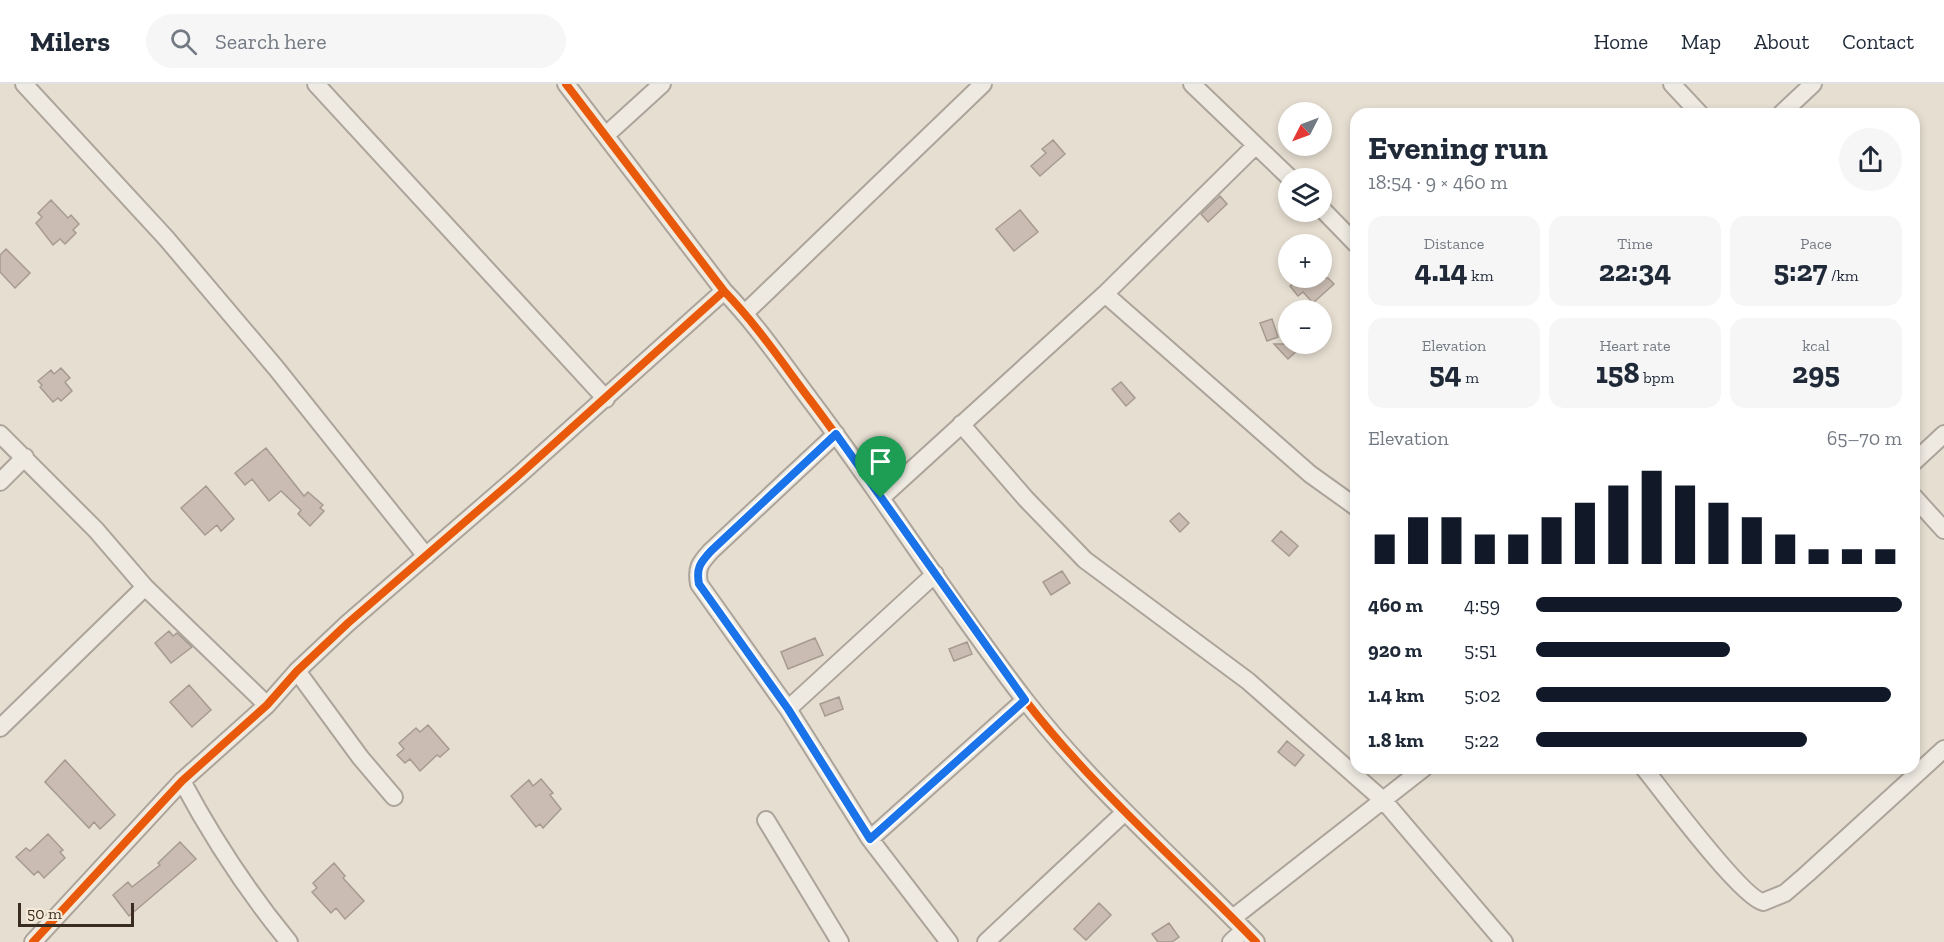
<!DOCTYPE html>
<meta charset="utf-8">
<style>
body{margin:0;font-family:"Zilla Slab",serif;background:#f6f6f7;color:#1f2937;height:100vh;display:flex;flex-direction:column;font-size:22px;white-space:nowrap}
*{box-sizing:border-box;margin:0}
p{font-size:20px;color:#747a83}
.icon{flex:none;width:33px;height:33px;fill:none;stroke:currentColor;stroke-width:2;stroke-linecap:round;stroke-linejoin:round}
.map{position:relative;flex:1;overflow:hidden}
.panel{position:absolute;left:1350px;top:24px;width:570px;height:666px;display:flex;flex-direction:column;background:#fff;border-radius:18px;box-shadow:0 3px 9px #0003}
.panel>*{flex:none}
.needle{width:39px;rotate:228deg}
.buttons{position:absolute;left:1278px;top:18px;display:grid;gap:12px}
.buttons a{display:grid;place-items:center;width:54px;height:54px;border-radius:50%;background:#fff;box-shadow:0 3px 9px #0003;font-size:30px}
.scale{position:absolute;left:18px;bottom:15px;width:116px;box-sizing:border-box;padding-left:6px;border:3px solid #3b2c21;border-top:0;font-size:16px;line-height:21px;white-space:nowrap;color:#3b2c21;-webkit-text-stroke:4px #f6ebd9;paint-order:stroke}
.pin{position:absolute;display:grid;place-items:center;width:51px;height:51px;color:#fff;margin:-62px -26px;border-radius:50% 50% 50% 0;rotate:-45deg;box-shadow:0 0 6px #0007}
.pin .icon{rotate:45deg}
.round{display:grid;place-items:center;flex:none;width:63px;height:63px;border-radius:32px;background:#f6f6f7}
.overview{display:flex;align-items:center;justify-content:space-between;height:102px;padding:0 18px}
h1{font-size:33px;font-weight:700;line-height:45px}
.figures{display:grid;grid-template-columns:repeat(3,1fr);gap:9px;height:102px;padding:6px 18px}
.figures div{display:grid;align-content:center;border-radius:15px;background:#f6f6f7;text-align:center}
.figures b{font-size:30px;font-weight:700}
.figures small{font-size:16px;font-weight:400}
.figures p{font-size:16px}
.chart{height:168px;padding:12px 18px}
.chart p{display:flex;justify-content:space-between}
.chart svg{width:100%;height:108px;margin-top:6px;stroke:#111827;stroke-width:6}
ul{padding:0 18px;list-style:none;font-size:20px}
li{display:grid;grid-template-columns:96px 72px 1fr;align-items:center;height:45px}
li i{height:15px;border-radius:8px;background:#111827}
header{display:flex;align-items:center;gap:36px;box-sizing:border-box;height:84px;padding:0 30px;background:#fff;border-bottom:2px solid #e0e1e3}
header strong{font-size:28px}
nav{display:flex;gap:33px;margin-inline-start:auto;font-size:21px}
.search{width:420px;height:54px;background:#f6f6f7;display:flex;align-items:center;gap:15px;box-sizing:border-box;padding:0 21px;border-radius:33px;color:#747a83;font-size:22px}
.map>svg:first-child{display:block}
</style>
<header>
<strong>Milers</strong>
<div class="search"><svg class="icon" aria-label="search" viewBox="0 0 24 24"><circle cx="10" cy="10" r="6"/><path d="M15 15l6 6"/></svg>Search here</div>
<nav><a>Home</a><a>Map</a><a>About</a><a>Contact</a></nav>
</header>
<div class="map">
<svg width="1944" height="858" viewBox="0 0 1944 858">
<rect width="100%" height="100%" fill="#e6ded1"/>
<!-- building -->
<path fill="#cabcb2" stroke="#a79a90" stroke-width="1.5" d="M1053 56 1065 70 1040 92 1031 82 1046 69 1042 65Z
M1220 112 1227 120 1208 138 1201 130Z
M51 116 68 134 71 131 79 140 73 146 76 149 65 160 60 155 53 161 36 139 42 133 38 129Z
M1020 126 1038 148 1014 167 996 145Z
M6 165 30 189 15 204 0 188V171Z
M1300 194H1328L1334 200 1313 219 1303 208 1298 212 1290 202Z
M1272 235 1278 253 1267 257 1260 239Z
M1274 260H1304L1288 275Z
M61 284 70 294 65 298 72 307 61 317 58 314 53 318 40 303 42 301 38 297 51 286 54 290Z
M1121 298 1135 314 1126 322 1112 305Z
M266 364 304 412 308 408 323 421 320 424 324 427 310 442 298 430 301 426 281 407 269 417 252 395 245 401 235 389Z
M206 402 234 435 221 447 217 441 205 451 181 424Z
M1179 429 1189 439 1180 448 1170 437Z
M1281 447 1298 462 1289 472 1272 457Z
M1062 487 1070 499 1051 511 1043 498Z
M169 547 173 552 177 549 192 563 171 579 155 559Z
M815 554 823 571 788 585 781 568Z
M967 558 972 570 954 577 949 565Z
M189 601 211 626 192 643 170 618Z
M839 613 843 625 825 632 820 620Z
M428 641 449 665 440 673 437 671 420 687 410 675 405 679 397 671 404 665 399 659 416 644 420 648Z
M1287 657 1304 671 1295 682 1278 668Z
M65 676 115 731 100 745 94 738 89 744 45 698Z
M541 695 553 709 550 711 561 725 543 744 540 740 536 743 511 712 529 696 533 702Z
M48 750 63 766 60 768 65 774 44 794 38 787 34 791 16 773 26 764 30 767Z
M180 758 196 775 129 832 113 811 128 798 132 803 160 781 158 779Z
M334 779 345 792 343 794 364 817 345 835 336 824 331 829 312 808 317 804 313 799Z
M1099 819 1111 831 1086 856 1074 845Z
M1169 839 1179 853 1172 858H1158L1152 850Z"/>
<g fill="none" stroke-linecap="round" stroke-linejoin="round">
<!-- minor casing -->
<g stroke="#aca49a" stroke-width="20">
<path id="minor" d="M24 0 166 154 276 284 426 472
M316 0 606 315
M566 0 724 207C757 241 783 280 811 317 885 415 950 519 1025 616 1093 704 1179 778 1256 858
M1192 0 1290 94
M1672 0 1700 30
M1781 30 1813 0
M606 51 662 0
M1322 125 1356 160
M1105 210 1310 390 1356 423
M745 229 983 0
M961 340 1026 415 1085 476 1248 597 1384 717 1504 858
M0 350 96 446 145 503 267 621
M836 350 711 467C700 479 696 484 699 500L788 625 870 755 949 858
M1914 378 1944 350
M0 398 25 373
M1914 413 1944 446
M881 414 1105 210 1255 62
M297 587 360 673 394 713
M788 625 935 490
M0 644 145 503
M1644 684C1662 707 1742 814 1763 818L1785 809 1807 790 1944 665
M182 697C213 755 247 807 289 858
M766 736 840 858
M870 755 1025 616
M1234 833 1424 684
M33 858 182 697 267 621 297 587 348 539 518 392 724 207
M986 858 1125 728
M1231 858 1244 846"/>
</g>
<!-- minor -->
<use href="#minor" stroke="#eeeae2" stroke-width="16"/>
<!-- cycleway casing -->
<g stroke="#f6ebd9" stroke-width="11">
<path id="cycleway" d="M566 0 724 207C757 241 783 280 811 317 885 415 950 519 1025 616 1093 704 1179 778 1256 858
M33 858 182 697 267 621 297 587 348 539 518 392 724 207"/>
</g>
<!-- cycleway -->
<use href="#cycleway" stroke="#e8590c" stroke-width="8"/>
</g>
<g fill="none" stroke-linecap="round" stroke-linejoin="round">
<!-- route casing -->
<g stroke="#fff" stroke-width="12">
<path id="route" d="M836 350 1025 616 870 755 788 625 699 500C696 484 700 479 711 467Z"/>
</g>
<!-- route -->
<use href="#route" stroke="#1a73e8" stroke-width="8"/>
</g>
</svg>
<div class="buttons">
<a><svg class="needle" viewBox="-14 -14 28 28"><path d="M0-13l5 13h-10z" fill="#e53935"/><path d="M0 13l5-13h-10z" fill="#747a83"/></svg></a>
<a><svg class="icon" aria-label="layers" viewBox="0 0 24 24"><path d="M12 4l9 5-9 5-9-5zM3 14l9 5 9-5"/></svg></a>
<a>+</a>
<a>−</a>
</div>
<div class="scale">50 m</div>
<div class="pin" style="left:881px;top:414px;background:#1e9e55"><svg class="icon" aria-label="arrive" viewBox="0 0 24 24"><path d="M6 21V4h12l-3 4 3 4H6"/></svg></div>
<section class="panel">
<div class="overview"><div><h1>Evening run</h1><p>18:54 · 9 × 460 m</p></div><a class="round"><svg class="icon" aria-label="share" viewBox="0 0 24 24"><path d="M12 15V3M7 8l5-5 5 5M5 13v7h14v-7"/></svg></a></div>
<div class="figures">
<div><p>Distance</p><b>4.14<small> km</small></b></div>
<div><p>Time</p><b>22:34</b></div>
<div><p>Pace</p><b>5:27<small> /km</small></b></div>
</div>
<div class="figures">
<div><p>Elevation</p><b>54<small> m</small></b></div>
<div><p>Heart rate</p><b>158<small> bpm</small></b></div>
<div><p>kcal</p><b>295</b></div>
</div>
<div class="chart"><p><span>Elevation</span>65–70 m</p>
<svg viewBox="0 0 160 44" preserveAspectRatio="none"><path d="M5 44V32M15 44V25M25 44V25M35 44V32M45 44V32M55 44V25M65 44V19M75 44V12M85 44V6M95 44V12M105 44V19M115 44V25M125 44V32M135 44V38M145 44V38M155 44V38"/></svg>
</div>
<ul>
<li><b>460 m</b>4:59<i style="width:100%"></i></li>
<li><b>920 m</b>5:51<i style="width:53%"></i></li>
<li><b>1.4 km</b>5:02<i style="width:97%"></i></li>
<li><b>1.8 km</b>5:22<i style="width:74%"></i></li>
</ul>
</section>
</div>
